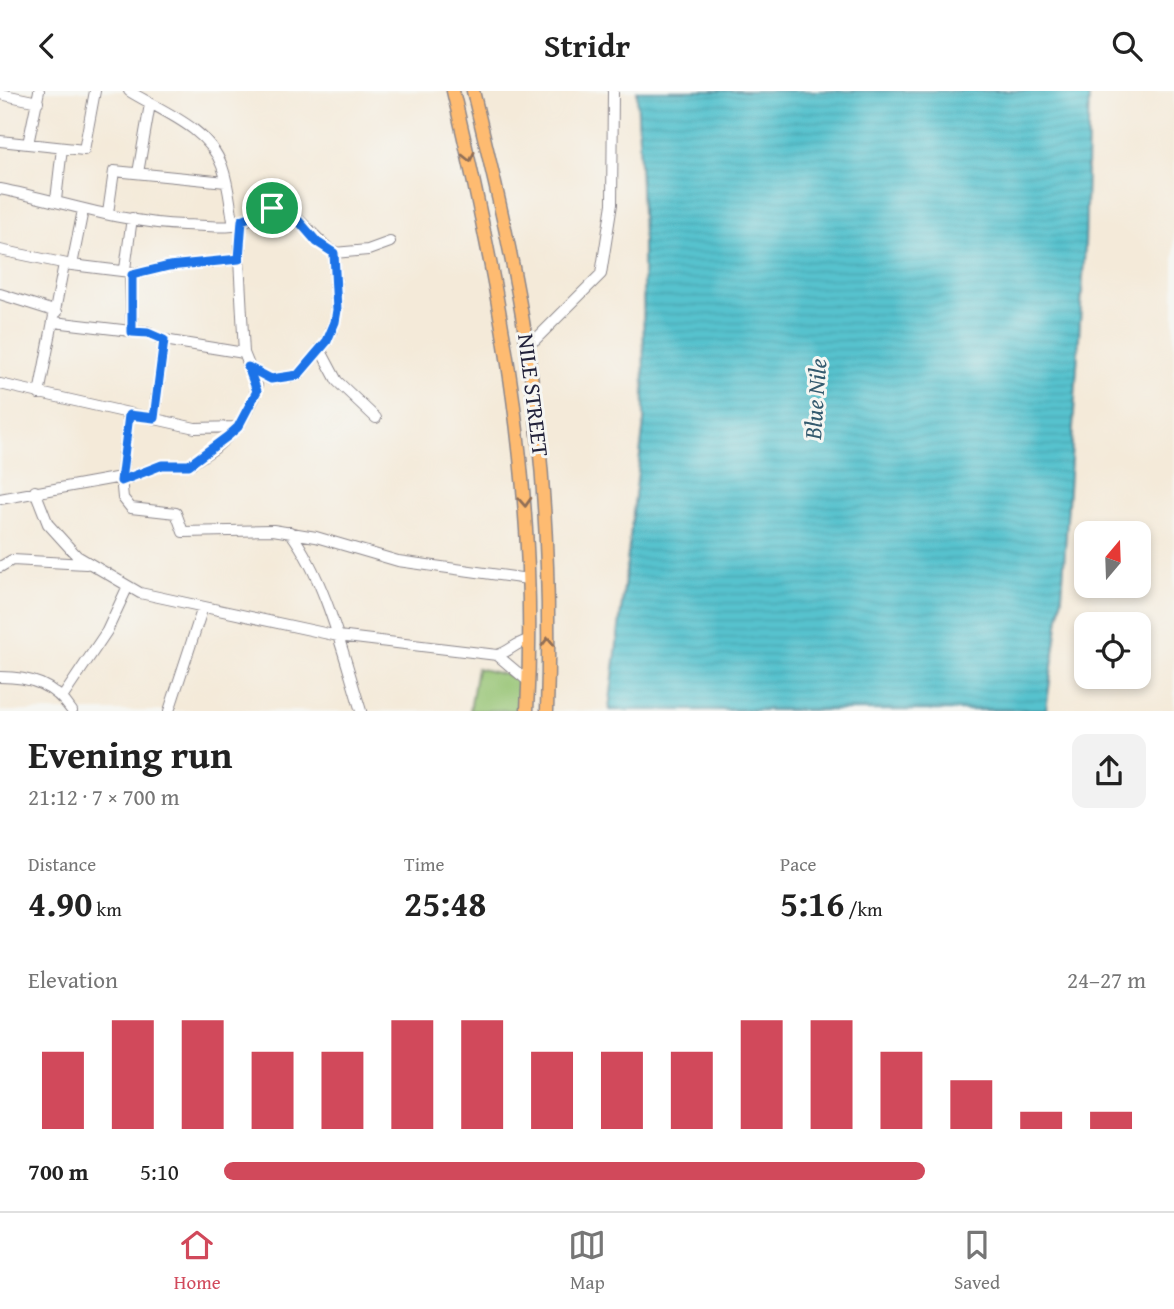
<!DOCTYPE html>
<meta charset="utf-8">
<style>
body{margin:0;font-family:"Gentium Book Plus",serif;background:#f2f2f2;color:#222;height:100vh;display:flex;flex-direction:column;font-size:26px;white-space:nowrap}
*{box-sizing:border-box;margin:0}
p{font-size:23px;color:#767676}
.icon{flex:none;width:38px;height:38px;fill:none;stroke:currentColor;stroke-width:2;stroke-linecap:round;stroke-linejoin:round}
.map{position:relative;height:620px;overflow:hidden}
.details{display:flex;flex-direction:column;background:#fff;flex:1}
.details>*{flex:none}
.needle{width:46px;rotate:19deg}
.tools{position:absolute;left:1074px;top:430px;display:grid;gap:14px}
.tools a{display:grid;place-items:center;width:77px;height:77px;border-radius:14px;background:#fff;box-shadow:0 4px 10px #0003;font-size:35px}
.pin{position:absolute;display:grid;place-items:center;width:60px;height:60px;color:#fff;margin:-30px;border:4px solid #fff;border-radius:50%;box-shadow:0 2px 7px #0007}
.round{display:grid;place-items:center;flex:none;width:74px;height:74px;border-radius:14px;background:#f2f2f2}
.head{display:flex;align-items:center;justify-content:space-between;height:119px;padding:0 28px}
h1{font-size:38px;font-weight:700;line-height:52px}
.stats{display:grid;grid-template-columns:repeat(3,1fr);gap:10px;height:119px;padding:7px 28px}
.stats div{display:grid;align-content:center}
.stats b{font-size:35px;font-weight:700}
.stats small{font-size:19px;font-weight:400}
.stats p{font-size:19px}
.chart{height:196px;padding:14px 28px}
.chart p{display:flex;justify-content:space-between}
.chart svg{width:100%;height:126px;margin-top:7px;stroke:#d1495b;stroke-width:6}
ul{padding:0 28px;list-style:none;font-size:23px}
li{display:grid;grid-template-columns:112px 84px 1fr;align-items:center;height:52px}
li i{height:18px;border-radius:9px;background:#d1495b}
header{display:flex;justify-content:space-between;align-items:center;height:91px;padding:0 28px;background:#fff;font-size:32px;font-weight:700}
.dock{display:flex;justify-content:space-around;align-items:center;height:98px;border-top:2px solid #e0e0e0;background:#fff;font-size:19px;color:#767676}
.dock a{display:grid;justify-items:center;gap:4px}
.dock .on{color:#d1495b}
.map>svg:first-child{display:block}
</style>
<header><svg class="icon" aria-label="back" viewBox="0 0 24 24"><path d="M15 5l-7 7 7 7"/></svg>Stridr<svg class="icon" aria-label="search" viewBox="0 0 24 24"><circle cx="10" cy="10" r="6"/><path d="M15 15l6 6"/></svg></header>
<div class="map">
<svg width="1174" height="620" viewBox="0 0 1174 620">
<defs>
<pattern id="water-rules" width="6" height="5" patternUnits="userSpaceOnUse" patternTransform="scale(1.75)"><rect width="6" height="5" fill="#56c2ce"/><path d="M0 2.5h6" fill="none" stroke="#4ba6b2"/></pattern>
</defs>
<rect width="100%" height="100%" fill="#f6f6f2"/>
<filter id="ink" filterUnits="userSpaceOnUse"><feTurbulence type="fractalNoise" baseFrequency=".0143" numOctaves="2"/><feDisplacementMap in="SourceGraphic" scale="14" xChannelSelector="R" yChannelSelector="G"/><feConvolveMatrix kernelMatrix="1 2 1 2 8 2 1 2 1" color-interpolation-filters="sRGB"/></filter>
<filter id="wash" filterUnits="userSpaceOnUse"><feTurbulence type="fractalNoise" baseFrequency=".00686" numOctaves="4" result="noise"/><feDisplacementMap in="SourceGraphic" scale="28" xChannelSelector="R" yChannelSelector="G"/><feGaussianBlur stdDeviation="1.57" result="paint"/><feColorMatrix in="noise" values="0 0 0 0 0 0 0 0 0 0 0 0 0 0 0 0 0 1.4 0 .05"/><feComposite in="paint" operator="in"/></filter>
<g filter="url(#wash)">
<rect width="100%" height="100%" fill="#f4ead9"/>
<!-- park -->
<path fill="#95c372" stroke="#5c7256" stroke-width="2" d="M477 577 519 587 518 619 470 620Z"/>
<!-- water -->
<path fill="url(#water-rules)" stroke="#3c7284" stroke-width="2" d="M637 0H1089L1085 155 1062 505 1046 619H609L644 331 643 145Z"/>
</g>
<g filter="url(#ink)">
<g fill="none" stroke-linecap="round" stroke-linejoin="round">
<!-- minor casing -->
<g stroke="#8b868a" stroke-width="12">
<path id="minor" d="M129 0C161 20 208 36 222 75 229 94 230 115 234 135
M0 3 38 11
M0 50 28 53 39 0
M28 53 84 59 95 0
M138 82 150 13
M0 98C61 110 121 132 184 134 198 134 217 137 232 135 252 131 264 113 287 119 295 122 322 154 334 162L368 159 390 151
M56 109 62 57
M108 122 114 80 226 91
M0 159 72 174 130 181 132 241
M72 174 83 119
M125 178 132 127
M132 184 169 175 239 168
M0 203 57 221
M54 231 148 242 164 249 244 262
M526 249H535L601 183 612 113 613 0
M320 258 337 290 376 327
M249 276 270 288 298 284 327 250 335 231 337 219 334 162
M0 293 195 337 238 336
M39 303 64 173
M154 327 164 249
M121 386 129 324
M121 390 162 374H189L214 358 238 336 254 307 257 294 244 262 239 168 242 129
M35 400 48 433 77 465 140 502 338 545 497 564 529 591
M0 408 121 386 123 407 131 417 176 422 183 441 273 439 316 446 398 470 528 488
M290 441C326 489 343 563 361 620
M0 476 12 469 86 473
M497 564C510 561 517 550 530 549
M0 586C30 586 54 593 72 620
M62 607 107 540 127 497
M169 620 203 516"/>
</g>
<!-- major casing -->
<g stroke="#8b868a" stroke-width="15">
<path id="major" d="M453 0C502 207 539 405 527 620
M473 0C493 83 513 165 526 249 545 371 551 497 547 620"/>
</g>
<!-- minor -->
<use href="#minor" stroke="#fff" stroke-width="10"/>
<!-- major -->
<use href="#major" stroke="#febb71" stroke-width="12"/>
</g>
<!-- one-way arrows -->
<defs><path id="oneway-chevron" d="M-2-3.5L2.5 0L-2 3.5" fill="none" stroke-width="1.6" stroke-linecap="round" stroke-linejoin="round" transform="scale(1.75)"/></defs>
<g stroke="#906e56">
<use href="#oneway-chevron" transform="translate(469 66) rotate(77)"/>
<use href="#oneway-chevron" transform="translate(525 411) rotate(87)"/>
<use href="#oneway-chevron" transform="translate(548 551) rotate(-91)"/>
</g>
</g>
<g fill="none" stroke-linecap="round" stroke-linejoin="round" filter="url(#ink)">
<!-- route casing -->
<g stroke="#fff" stroke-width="14">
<path id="route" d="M272 117 290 120 317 151 334 162 337 219 335 231 327 250 298 284 271 288 248 276 257 300 238 336 228 345 189 374H162L121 390 129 324 154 327 164 249 148 242 132 241V184L169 175 239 168 242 129Z"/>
</g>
<!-- route -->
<use href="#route" stroke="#1a73e8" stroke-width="9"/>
</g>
<g text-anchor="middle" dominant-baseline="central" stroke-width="6" stroke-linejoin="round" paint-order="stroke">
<!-- street labels -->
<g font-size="23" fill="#22223b" stroke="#f6f6f2">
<text transform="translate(534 304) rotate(83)">NILE STREET</text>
</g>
<!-- water labels -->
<g font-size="24" font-style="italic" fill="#345a6e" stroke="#f6f6f2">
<text transform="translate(815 308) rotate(-86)">Blue Nile</text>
</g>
</g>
</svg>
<div class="tools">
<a><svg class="needle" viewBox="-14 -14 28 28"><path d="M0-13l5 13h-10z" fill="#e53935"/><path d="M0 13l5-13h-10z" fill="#767676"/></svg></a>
<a><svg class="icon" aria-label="locate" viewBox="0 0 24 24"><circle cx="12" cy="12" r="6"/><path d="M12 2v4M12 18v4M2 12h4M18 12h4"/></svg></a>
</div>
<div class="pin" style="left:272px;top:117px;background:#1e9e55"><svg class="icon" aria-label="arrive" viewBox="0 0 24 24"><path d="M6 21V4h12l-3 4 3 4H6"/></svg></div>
</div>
<section class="details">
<div class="head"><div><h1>Evening run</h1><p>21:12 · 7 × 700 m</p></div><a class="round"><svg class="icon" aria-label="share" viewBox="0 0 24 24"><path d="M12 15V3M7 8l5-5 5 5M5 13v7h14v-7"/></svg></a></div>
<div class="stats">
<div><p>Distance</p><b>4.90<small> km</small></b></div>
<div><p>Time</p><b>25:48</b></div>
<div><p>Pace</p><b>5:16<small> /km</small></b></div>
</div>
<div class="chart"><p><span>Elevation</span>24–27 m</p>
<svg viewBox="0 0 160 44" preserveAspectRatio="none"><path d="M5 44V17M15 44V6M25 44V6M35 44V17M45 44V17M55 44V6M65 44V6M75 44V17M85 44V17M95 44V17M105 44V6M115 44V6M125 44V17M135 44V27M145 44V38M155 44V38"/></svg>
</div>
<ul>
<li><b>700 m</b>5:10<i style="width:76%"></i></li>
</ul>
</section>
<nav class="dock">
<a class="on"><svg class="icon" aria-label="home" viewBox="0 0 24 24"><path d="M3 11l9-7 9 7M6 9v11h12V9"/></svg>Home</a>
<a><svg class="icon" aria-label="map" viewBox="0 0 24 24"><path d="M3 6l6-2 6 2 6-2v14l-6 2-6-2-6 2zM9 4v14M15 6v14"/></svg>Map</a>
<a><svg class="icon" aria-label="saved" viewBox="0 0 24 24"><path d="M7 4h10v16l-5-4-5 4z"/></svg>Saved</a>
</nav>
